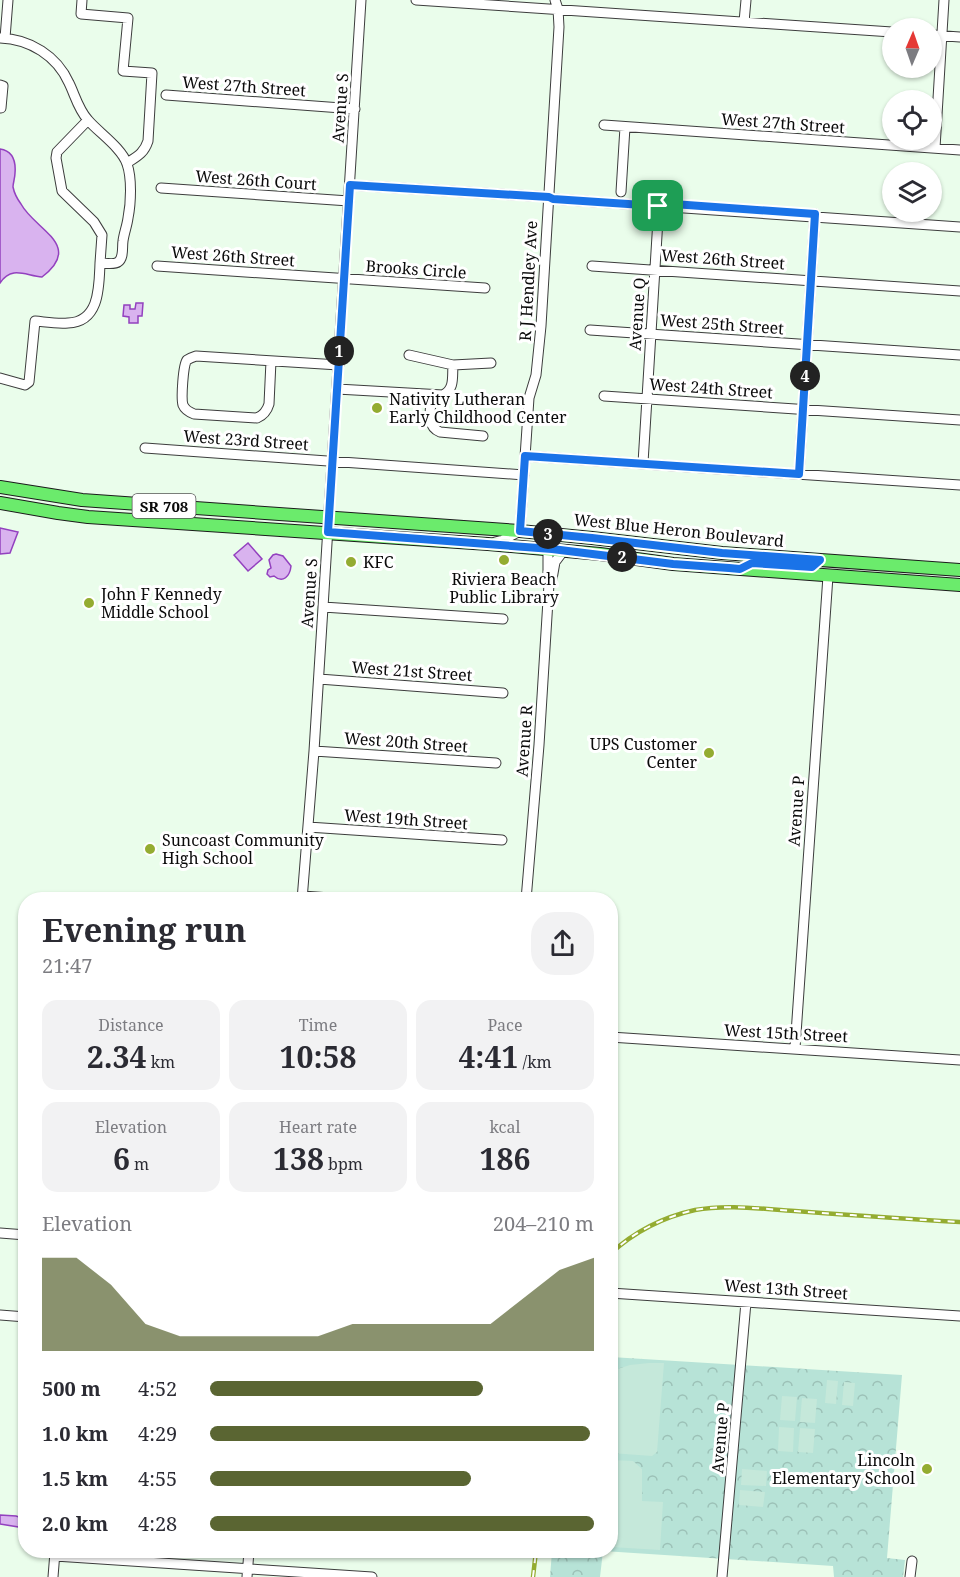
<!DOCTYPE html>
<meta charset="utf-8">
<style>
body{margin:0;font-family:"Noto Serif",serif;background:#f2f2f3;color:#2b2b33;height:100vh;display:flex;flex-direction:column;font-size:22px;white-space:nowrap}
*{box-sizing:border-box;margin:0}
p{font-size:20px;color:#7c7c81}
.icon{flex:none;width:33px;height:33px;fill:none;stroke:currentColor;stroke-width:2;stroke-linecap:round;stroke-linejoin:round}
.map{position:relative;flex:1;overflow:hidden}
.panel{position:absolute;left:18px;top:892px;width:600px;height:666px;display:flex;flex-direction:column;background:#fff;border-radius:24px;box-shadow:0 2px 4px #0004}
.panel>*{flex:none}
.needle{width:39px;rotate:2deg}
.tools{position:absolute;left:882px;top:18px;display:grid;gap:12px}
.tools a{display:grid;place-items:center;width:60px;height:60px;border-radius:50%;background:#fff;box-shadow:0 2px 4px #0004;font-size:30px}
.pin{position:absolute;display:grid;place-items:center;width:51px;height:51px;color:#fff;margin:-26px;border-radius:12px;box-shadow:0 3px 9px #0006}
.km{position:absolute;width:30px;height:30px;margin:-15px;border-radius:50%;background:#222;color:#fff;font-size:16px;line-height:30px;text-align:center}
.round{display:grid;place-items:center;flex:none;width:63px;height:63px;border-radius:24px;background:#f2f2f3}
.head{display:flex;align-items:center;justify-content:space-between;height:102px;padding:0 24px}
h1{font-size:33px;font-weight:700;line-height:45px}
.metrics{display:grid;grid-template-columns:repeat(3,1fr);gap:9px;height:102px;padding:6px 24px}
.metrics div{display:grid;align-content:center;border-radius:15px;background:#f2f2f3;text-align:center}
.metrics b{font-size:30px;font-weight:700}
.metrics small{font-size:16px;font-weight:400}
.metrics p{font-size:16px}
.chart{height:168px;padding:12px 24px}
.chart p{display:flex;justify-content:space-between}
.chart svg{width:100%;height:108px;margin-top:6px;fill:#5a6532;opacity:.7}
ul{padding:0 24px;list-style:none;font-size:20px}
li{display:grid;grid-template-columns:96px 72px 1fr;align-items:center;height:45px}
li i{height:15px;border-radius:8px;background:#5a6532}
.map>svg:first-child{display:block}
</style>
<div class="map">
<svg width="960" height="1577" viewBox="0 0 960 1577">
<defs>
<pattern id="park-crowns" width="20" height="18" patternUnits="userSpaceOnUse" patternTransform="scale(1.5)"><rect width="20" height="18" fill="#b7e3d7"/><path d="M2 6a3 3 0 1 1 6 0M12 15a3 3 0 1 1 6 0" fill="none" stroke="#9cc1b7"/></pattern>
</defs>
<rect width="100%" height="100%" fill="#eafdeb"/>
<!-- park -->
<path fill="url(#park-crowns)" d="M611 1357 902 1375 887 1558 905 1560 903 1577H834L833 1566 603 1551H610Z
M552 1551H603L600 1577H550Z"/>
<!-- pitch -->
<path fill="#c5e8da" d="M649 1363H664L657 1452 652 1456 611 1453V1371L630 1365Z
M827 1380 838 1381 836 1404 825 1403Z
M844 1382 855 1383 853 1406 842 1405Z
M782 1396 797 1397 795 1421 780 1420Z
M802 1398 817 1399 815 1423 800 1422Z
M779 1427 794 1428 793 1452 778 1451Z
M800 1428 815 1429 813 1453 798 1452Z
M610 1460 633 1461 642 1469V1501L663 1502 660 1550 611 1547Z
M742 1469 767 1471 766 1486 741 1485Z
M740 1490 765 1492 763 1507 739 1505Z"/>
<!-- water -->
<path fill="#d9b3ef" stroke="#9341bf" stroke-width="1.5" d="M0 149C13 151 16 161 15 173 15 178 13 183 13 187 14 192 18 200 21 204 35 230 84 245 42 277 26 276 12 265 0 283Z
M136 303H143L142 316H138V323H129V317L123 316 124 305H130V309H135Z
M0 528 18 532 10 553 0 554Z
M248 543 262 559 248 571 234 555Z
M276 554 283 556 291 566C290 576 283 584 274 576L270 577 267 574 268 570 271 568 269 560 273 555Z
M0 1515 16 1516 25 1519V1528L0 1524Z"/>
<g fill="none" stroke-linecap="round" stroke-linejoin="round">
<!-- minor casing -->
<g stroke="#3d3d3d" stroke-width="11">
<path id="minor" d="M82 0 81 14 128 18 123 71 152 73 148 141C144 153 138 156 127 163
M416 0 892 32
M744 22 746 0
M932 35 960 37
M0 38C30 39 57 56 69 83 75 95 78 109 88 120 98 132 122 148 127 164 132 178 131 203 128 218 127 226 124 233 123 241 122 247 124 258 118 262 114 265 105 263 100 263 99 286 100 322 68 323 57 324 46 322 35 321L29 382 25 385 0 378
M5 38 8 0
M0 85 3 86 1 108H0
M166 95 355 109
M88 120 57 152 56 158 62 191 94 222 102 235 100 263
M604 125 960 150
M935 148 944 0
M350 185 549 197 553 199 960 227
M161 188 349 201
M621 192 625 127
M157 266 485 288
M592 266 960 291
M590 330 960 355
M409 355 453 365 491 363
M271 361 269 404C267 411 264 415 257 418L194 414C189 412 185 410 183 405 181 399 183 365 187 360 190 358 193 357 196 356L339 365
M337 389 443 395C455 389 452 377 453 365
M432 395C431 408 425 426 440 432L483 436
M604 396 960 420
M145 448 524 475
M525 456 960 485
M643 463 659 203
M799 474 815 214
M495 542 503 540 520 531 529 398 536 375 541 326 559 27 558 9 555 0
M552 579 555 562 564 550
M323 607 503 619
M319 679 503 693
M314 751 496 763
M308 827 502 840
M303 896 357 900
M302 900 314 751 361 0
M526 900 539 745 549 584 548 579V549
M610 1037 960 1060
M795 1048 828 576
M0 1233 26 1235
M610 1293 960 1316
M0 1315 26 1317
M55 1556 372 1577
M53 1577 55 1552
M247 1577 249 1551
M722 1577 746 1302
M910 1577 912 1561"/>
</g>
<!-- major casing -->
<g stroke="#1b1b1b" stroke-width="14">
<path id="major" d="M0 487 82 500 520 531 592 538 722 553 960 570
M0 503 58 513 88 517 488 544 600 554 673 564 960 585"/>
</g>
<!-- minor -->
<use href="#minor" stroke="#fff" stroke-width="9"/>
<!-- major -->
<use href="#major" stroke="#6beb6c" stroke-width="12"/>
<!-- rail casing -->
<g stroke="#94ac31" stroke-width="4.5">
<path id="rail" d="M610 1254C634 1232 663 1217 695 1210 727 1204 762 1209 795 1211 850 1215 905 1219 960 1222
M533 1577 536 1551"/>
</g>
<!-- rail -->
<use href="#rail" stroke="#fff" stroke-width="2" stroke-dasharray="7" stroke-linecap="butt"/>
</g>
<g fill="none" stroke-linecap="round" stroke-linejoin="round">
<!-- route casing -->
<g stroke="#fff" stroke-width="12">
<path id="route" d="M350 185 549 197 553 199 658 206 659 203 815 214 799 474 525 456 520 531 592 538 722 553 820 560 812 567 752 563 740 569 729 568 673 564 552 549 328 532Z"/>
</g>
<!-- route -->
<use href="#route" stroke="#1a73e8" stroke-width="8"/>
</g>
<!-- markers -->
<g fill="#94ac31" stroke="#fff" stroke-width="2">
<circle cx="377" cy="408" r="6"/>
<circle cx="504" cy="560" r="6"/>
<circle cx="351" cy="562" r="6"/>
<circle cx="89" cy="603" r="6"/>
<circle cx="709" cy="753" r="6"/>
<circle cx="150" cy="849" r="6"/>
<circle cx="927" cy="1469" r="6"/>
</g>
<g text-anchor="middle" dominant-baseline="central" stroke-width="6" stroke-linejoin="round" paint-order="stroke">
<!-- shield labels -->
<rect fill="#fff" stroke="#545454" stroke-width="1.5" x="132.5" y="494" width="63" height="24" rx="4.5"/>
<g font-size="15" font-weight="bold" fill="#0a0a0a">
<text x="164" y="506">SR 708</text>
</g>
<!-- street labels -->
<g font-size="16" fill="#0a0a0a" stroke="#fff">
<text transform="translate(244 86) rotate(4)">West 27th Street</text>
<text transform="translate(340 108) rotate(-86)">Avenue S</text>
<text transform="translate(783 123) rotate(4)">West 27th Street</text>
<text transform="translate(256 180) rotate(4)">West 26th Court</text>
<text transform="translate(233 256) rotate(4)">West 26th Street</text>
<text transform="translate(723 259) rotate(4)">West 26th Street</text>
<text transform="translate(416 269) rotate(4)">Brooks Circle</text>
<text transform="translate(528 281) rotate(-87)">R J Hendley Ave</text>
<text transform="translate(637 314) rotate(-86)">Avenue Q</text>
<text transform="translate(722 324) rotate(4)">West 25th Street</text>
<text transform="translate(711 388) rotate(4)">West 24th Street</text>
<text transform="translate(246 440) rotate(4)">West 23rd Street</text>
<text transform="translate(679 530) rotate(6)">West Blue Heron Boulevard</text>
<text transform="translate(309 593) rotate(-86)">Avenue S</text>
<text transform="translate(412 671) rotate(4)">West 21st Street</text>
<text transform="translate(524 741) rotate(-86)">Avenue R</text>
<text transform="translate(406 742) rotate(4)">West 20th Street</text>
<text transform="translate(796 811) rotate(-86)">Avenue P</text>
<text transform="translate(406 819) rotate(4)">West 19th Street</text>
<text transform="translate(786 1033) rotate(3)">West 15th Street</text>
<text transform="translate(786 1289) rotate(4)">West 13th Street</text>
<text transform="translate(720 1438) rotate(-85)">Avenue P</text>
</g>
<!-- poi labels -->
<g font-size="16" fill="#0a0a0a" stroke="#fff" text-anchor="start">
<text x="389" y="399">Nativity Lutheran<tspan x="389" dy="18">Early Childhood Center</tspan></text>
<text x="363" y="562">KFC</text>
<text x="504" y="579" text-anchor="middle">Riviera Beach<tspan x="504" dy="18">Public Library</tspan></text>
<text x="101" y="594">John F Kennedy<tspan x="101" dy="18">Middle School</tspan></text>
<text x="697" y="744" text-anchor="end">UPS Customer<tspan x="697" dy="18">Center</tspan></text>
<text x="162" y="840">Suncoast Community<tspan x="162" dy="18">High School</tspan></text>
<text x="915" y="1460" text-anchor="end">Lincoln<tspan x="915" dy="18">Elementary School</tspan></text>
</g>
</g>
</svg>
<div class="tools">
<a><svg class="needle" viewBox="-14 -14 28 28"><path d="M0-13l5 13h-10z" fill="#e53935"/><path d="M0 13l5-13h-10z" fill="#7c7c81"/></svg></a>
<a><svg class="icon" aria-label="locate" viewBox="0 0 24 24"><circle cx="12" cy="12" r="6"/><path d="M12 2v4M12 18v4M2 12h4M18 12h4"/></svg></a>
<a><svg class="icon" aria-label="layers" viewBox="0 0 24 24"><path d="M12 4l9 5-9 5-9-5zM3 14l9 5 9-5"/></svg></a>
</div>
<div class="pin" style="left:658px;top:206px;background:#1e9e55"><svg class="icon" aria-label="arrive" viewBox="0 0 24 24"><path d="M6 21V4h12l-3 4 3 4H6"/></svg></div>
<b class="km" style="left:339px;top:351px">1</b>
<b class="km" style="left:622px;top:557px">2</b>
<b class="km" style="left:548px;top:534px">3</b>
<b class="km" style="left:805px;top:376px">4</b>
<section class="panel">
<div class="head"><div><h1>Evening run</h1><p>21:47</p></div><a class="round"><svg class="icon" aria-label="share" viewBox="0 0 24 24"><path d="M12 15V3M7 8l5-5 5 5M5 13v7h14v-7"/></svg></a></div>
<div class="metrics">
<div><p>Distance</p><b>2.34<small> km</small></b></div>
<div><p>Time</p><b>10:58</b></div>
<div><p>Pace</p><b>4:41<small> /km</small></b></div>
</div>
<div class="metrics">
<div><p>Elevation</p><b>6<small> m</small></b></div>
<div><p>Heart rate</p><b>138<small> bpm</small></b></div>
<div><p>kcal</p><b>186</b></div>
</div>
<div class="chart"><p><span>Elevation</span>204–210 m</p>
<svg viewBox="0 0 160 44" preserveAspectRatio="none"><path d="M0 44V6L10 6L20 17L30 33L40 38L50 38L60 38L70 38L80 38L90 33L100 33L110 33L120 33L130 33L140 22L150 11L160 6V44z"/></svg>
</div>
<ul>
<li><b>500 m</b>4:52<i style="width:71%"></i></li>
<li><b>1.0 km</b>4:29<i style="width:99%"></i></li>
<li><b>1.5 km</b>4:55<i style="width:68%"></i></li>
<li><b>2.0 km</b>4:28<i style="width:100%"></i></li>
</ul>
</section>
</div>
